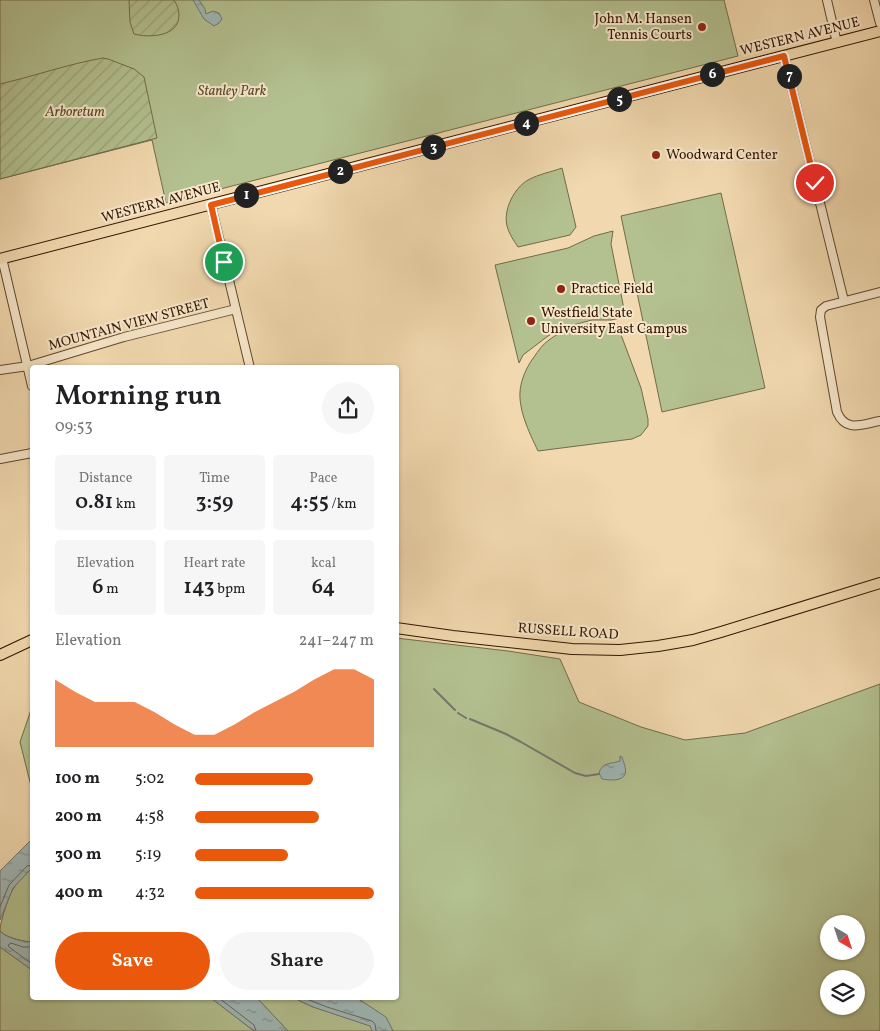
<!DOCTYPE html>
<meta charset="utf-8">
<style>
body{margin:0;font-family:Vollkorn,serif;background:#f6f6f6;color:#202124;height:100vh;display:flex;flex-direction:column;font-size:19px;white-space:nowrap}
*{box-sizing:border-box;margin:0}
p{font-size:16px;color:#757577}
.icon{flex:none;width:28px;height:28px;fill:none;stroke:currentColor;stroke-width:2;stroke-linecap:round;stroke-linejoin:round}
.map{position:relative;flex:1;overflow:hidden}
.details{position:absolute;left:30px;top:365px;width:369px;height:635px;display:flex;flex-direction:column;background:#fff;border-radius:5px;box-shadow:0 1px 4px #0004}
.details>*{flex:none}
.needle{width:32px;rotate:141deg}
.controls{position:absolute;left:820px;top:915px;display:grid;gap:10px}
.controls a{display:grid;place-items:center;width:45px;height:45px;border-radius:50%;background:#fff;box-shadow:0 1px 4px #0004;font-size:25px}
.pin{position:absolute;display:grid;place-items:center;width:42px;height:42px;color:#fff;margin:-21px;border:2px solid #fff;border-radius:50%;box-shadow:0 1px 5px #0007}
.km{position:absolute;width:25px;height:25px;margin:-12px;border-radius:50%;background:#222;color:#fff;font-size:14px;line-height:25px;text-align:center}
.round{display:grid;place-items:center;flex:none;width:52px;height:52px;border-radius:26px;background:#f6f6f6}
.headline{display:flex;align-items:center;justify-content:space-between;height:85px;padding:0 25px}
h1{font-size:28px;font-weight:600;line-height:38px}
.metrics{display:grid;grid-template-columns:repeat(3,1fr);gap:8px;height:85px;padding:5px 25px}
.metrics div{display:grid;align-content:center;border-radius:5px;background:#f6f6f6;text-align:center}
.metrics b{font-size:21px;font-weight:600}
.metrics small{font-size:14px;font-weight:400}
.metrics p{font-size:14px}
.chart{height:140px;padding:10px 25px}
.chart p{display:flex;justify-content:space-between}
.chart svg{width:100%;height:90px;margin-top:5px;fill:#ea580c;opacity:.7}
.cta{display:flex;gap:10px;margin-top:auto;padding:10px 25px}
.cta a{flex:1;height:58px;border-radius:30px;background:#ea580c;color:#fff;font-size:20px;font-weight:600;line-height:58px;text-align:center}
.cta a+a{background:#f6f6f6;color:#202124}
ul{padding:0 25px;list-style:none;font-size:16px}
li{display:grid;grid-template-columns:80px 60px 1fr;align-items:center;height:38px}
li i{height:12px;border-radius:6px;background:#ea580c}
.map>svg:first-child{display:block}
</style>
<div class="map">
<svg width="880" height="1031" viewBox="0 0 880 1031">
<defs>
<pattern id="garden-furrows" width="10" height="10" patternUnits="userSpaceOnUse" patternTransform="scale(1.25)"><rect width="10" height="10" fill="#b3c090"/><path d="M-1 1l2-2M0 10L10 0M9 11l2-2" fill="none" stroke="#9aa47a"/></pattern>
<pattern id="water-ripples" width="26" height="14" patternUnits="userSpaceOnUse" patternTransform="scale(1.25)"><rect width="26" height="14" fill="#9fb7b6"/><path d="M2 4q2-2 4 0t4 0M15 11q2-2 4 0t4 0" fill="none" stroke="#829492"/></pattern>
</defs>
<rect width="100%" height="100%" fill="#f1d8ae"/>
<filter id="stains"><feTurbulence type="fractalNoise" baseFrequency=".004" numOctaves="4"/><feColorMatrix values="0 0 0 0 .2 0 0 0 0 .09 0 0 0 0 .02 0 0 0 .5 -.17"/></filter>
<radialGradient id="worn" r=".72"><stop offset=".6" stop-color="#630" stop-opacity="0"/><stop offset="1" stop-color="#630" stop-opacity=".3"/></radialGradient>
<!-- green -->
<path fill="#b3c090" stroke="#726b48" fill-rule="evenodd" d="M0 0H724L738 56 166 203 152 140 0 179Z
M562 168 576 227 570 235 518 247C514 241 509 234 507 226 503 210 514 188 528 180 539 174 551 172 562 168Z
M721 193 765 388 662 412 621 216Z
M613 231 611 244 625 314 620 318 611 320H592L562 328 548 336 523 355 519 363 495 265 568 248 594 236Z
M588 324 608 327 617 324 641 388 648 419V426L641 435 632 439 538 451C529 432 516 406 521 385 523 375 528 365 534 357 538 351 543 344 549 340 560 331 575 328 588 324Z
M396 638 508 651 560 659 579 702 641 727 685 740 745 733 880 684V1031H393L385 1017 357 998H396ZM829 924H856V951H829ZM829 979H856V1006H829Z
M32 707V790L20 742Z
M32 868V942C26 942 2 937 0 930 0 922 9 896 13 889 18 881 26 874 32 868Z
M0 947 32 970V998H211L254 1031H0Z
M257 998H296L300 1001 313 1007 371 1026 372 1031H288Z"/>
<!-- garden -->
<path fill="url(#garden-furrows)" stroke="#726b48" d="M129 0H174C177 5 179 9 179 15 179 37 149 38 134 34L130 22Z
M103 58 108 59 134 69 144 77 157 138 0 179V84C35 76 68 64 103 58Z"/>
<!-- water -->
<path fill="url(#water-ripples)" stroke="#73776e" d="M193 0H199L205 9 206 14 213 11 219 13 222 19 219 23 214 26 204 19Z
M620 756 622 757C623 761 627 769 625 774 622 782 608 780 602 779L599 773C602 762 611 764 620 761Z
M32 839V868L13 888 0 920V871Z
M0 931C6 938 23 942 32 942V970L0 947Z
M211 998H257L288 1031H254Z
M296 998H357L386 1017 393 1031H372L370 1026 313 1007 300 1001Z"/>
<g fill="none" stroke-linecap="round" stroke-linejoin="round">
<!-- shore -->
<path stroke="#68665c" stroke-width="1" d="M0 907 9 885 27 866 32 865
M32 947H23L11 943 8 945 9 947 32 964
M219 998 254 1025 256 1031
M304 998 327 1007 372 1021 375 1024 376 1031"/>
<!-- stream -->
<path stroke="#73776e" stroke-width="2" d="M434 689 455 710
M458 713 466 718
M470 719 506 734 521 742 575 773 586 776 599 774"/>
<!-- minor casing -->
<g stroke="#62462c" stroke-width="10">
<path id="minor" d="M827 0 837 43
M874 0 880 23
M784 56 844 301
M211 205 250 368
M2 258 32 386
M880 292 826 306 821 310 820 317 837 412C846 433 862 424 880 421
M0 370 28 366 124 337 236 309
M0 459 32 453"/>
</g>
<!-- major casing -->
<g stroke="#321601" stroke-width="12">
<path id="major" d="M0 259 880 31
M396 628 453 636 572 649 620 650 658 646 693 640 721 632 880 583
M0 655 32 640"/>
</g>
<!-- minor -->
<use href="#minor" stroke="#f6e6ca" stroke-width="8"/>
<!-- major -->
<use href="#major" stroke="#f1d8ae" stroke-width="10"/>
</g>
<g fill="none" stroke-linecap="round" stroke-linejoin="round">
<!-- route casing -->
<g stroke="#fff" stroke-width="10">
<path id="route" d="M224 262 211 205 784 56 815 183"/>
</g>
<!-- route -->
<use href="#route" stroke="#ea580c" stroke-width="6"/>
</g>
<!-- markers -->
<g fill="#8f2418" stroke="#f6e6ca" stroke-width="2">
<circle cx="702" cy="27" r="5"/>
<circle cx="656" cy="155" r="5"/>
<circle cx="561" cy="289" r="5"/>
<circle cx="531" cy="321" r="5"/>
</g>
<g text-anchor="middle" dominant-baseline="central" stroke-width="4" stroke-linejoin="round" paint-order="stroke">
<!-- poi labels -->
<g font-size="14" fill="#321601" stroke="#f6e6ca" text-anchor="start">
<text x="692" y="19" text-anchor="end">John M. Hansen<tspan x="692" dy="16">Tennis Courts</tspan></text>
<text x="666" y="155">Woodward Center</text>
<text x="571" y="289">Practice Field</text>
<text x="541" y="313">Westfield State<tspan x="541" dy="16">University East Campus</tspan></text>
</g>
<!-- street labels -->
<g font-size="14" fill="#321601" stroke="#f6e6ca">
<text transform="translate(800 37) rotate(-14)">WESTERN AVENUE</text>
<text transform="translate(161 203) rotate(-15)">WESTERN AVENUE</text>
<text transform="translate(129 325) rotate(-15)">MOUNTAIN VIEW STREET</text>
<text transform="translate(568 632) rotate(4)">RUSSELL ROAD</text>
</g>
<!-- park labels -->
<g font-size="14" font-style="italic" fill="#59492c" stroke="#f6e6ca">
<text x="232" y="91">Stanley Park</text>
<text x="75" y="112">Arboretum</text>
</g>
</g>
<rect width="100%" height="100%" filter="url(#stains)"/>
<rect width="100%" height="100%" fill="url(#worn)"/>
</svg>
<div class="controls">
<a><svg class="needle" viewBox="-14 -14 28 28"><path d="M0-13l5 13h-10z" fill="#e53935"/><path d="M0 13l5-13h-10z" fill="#757577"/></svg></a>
<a><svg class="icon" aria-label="layers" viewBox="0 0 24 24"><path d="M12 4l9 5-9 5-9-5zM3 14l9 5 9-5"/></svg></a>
</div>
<div class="pin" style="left:224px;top:262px;background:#1e9e55"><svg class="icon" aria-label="arrive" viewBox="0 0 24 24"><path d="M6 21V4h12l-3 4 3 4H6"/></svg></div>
<div class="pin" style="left:815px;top:183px;background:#d93025"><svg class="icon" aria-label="check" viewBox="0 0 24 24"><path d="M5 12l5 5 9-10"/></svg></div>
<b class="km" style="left:246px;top:195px">1</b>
<b class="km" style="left:340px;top:171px">2</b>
<b class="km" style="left:433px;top:147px">3</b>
<b class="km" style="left:526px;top:123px">4</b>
<b class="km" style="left:619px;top:99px">5</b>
<b class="km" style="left:712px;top:74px">6</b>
<b class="km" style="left:789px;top:76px">7</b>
<section class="details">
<div class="headline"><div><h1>Morning run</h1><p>09:53</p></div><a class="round"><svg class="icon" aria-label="share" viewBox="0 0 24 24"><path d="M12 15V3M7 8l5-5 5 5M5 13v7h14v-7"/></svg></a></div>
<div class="metrics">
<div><p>Distance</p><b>0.81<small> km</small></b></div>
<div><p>Time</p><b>3:59</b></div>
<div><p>Pace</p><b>4:55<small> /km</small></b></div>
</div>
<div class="metrics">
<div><p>Elevation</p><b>6<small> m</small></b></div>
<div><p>Heart rate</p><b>143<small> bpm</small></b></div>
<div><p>kcal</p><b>64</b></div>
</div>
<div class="chart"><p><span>Elevation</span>241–247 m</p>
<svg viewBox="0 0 160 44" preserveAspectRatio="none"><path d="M0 44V11L10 17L20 22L30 22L40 22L50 27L60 33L70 38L80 38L90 33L100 27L110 22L120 17L130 11L140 6L150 6L160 11V44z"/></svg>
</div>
<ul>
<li><b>100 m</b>5:02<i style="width:66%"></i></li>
<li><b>200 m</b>4:58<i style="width:69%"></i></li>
<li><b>300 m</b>5:19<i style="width:52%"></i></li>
<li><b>400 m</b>4:32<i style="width:100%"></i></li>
</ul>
<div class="cta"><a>Save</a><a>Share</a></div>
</section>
</div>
